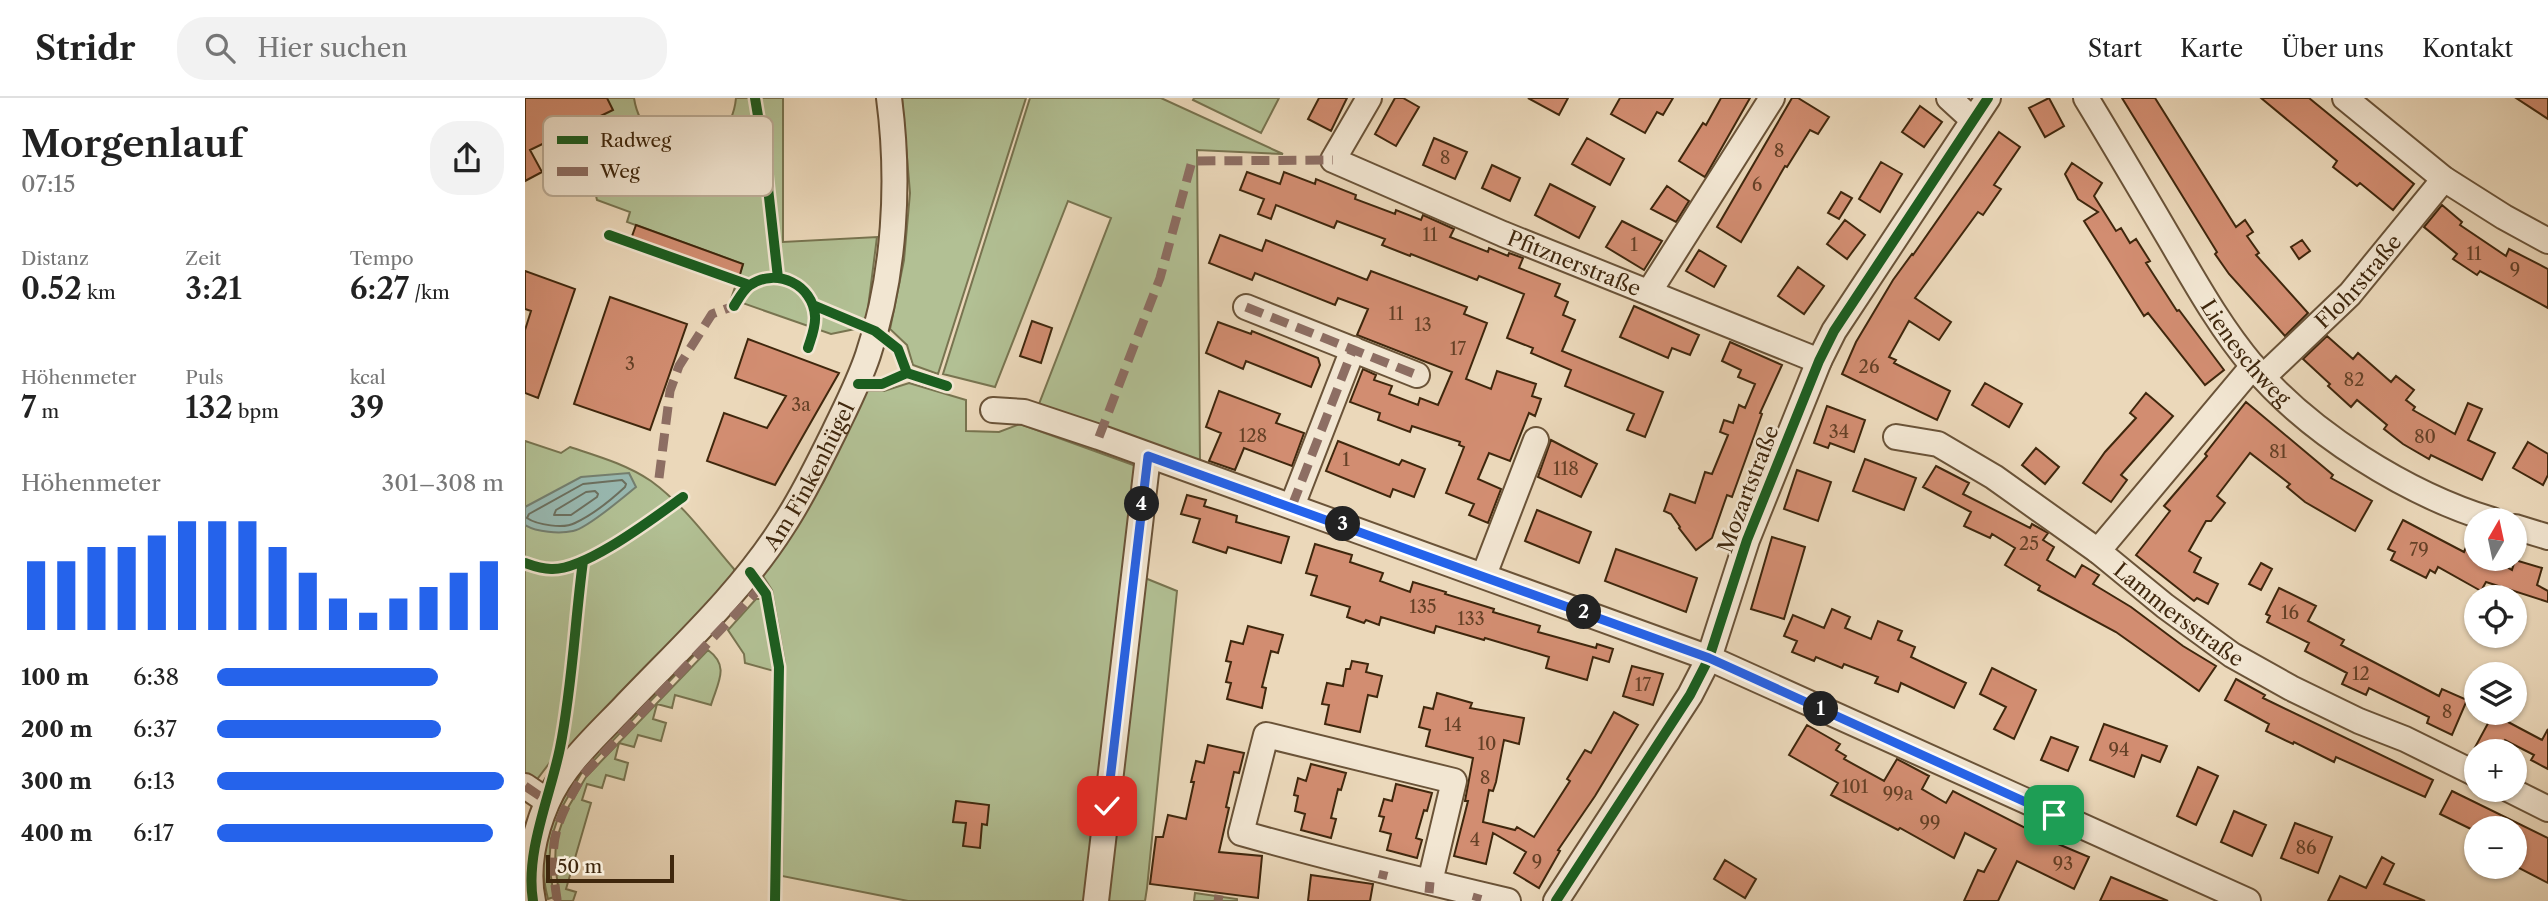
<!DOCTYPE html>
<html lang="de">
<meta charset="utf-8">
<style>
body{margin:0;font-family:"Libre Caslon Text",serif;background:#f2f2f2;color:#222;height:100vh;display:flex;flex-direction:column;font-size:26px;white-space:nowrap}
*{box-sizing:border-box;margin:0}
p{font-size:23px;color:#767676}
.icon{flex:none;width:38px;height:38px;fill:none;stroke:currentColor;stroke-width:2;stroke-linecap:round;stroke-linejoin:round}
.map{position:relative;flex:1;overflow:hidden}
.side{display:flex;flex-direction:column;background:#fff;width:525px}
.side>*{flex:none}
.needle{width:46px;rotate:9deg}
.buttons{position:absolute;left:1939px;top:410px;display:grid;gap:14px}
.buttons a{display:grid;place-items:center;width:63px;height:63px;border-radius:50%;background:#fff;box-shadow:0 2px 5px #0004;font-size:35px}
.scale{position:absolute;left:21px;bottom:18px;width:128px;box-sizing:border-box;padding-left:7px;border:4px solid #3f270d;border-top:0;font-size:19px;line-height:24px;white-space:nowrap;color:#3f270d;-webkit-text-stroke:5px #f2e6d2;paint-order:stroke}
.pin{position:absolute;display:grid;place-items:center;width:60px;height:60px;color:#fff;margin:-30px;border-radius:14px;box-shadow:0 4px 10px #0006}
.km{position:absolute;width:35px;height:35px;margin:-18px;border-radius:50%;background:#222;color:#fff;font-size:19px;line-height:35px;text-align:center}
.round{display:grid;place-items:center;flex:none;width:74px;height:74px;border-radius:28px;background:#f2f2f2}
.summary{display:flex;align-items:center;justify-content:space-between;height:119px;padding:0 21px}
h1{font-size:38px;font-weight:600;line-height:52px}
.metrics{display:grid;grid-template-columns:repeat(3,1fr);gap:10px;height:119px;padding:7px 21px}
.metrics div{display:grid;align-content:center}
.metrics b{font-size:30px;font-weight:600}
.metrics small{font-size:19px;font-weight:400}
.metrics p{font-size:19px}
.chart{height:196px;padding:14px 21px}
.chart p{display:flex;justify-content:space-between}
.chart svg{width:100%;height:126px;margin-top:7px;stroke:#2563eb;stroke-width:6}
ul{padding:0 21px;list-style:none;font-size:23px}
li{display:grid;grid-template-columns:112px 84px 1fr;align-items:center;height:52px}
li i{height:18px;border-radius:9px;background:#2563eb}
header{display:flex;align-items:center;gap:42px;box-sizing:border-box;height:98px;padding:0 35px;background:#fff;border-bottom:2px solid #e0e0e0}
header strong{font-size:33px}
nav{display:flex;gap:38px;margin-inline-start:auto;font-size:24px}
.search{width:490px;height:63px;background:#f2f2f2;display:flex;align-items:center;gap:18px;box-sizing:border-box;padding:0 24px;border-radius:28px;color:#767676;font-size:26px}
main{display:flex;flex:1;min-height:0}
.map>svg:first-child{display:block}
</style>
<header>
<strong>Stridr</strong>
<div class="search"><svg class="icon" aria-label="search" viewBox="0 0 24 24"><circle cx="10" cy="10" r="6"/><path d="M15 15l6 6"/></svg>Hier suchen</div>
<nav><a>Start</a><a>Karte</a><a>Über uns</a><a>Kontakt</a></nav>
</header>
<main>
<section class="side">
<div class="summary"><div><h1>Morgenlauf</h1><p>07:15</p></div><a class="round"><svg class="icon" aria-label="share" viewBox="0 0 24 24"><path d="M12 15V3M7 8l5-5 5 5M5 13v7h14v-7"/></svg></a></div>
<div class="metrics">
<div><p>Distanz</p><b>0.52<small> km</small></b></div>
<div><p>Zeit</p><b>3:21</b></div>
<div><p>Tempo</p><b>6:27<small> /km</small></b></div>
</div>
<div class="metrics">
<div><p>Höhenmeter</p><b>7<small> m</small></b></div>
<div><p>Puls</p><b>132<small> bpm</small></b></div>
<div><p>kcal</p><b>39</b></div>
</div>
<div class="chart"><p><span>Höhenmeter</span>301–308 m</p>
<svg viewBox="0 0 160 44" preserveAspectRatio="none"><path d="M5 44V20M15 44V20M25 44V15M35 44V15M45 44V11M55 44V6M65 44V6M75 44V6M85 44V15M95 44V24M105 44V33M115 44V38M125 44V33M135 44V29M145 44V24M155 44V20"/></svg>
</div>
<ul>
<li><b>100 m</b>6:38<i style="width:77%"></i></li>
<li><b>200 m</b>6:37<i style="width:78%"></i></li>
<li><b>300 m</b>6:13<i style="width:100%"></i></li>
<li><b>400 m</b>6:17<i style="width:96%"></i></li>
</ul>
</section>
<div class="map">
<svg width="2023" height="803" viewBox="0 0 2023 803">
<rect width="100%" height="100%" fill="#ebd8ba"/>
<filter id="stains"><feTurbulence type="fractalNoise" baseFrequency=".00286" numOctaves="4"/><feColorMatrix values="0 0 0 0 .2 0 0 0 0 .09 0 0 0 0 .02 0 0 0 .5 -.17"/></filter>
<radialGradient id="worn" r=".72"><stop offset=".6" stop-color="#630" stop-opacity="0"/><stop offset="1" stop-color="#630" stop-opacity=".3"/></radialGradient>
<!-- green -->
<path fill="#b2c094" stroke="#787450" stroke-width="2" d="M82 0H109C119 65 205 65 211 0H258V144L352 139 342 218 330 231 306 236 206 201 218 166 102 124 105 114 72 102 67 81 33 54 26 42Z
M377 0H501L413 276 388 267 382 247 365 231 379 162 385 95Z
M505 0H636L758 56 672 52 675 365 514 306 586 120 543 103 470 289 418 276Z
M669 0H754L736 35 668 2Z
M384 285 441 302V333L474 334 495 326 611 368 560 803H383L257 778 260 565 247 492 236 475 267 433 299 383 340 293H359Z
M0 343 36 355 45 349C72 358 101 366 126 383 159 407 183 441 209 471V479L39 658 26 663 10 684 0 675Z
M615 478 652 493 622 790 620 803H578Z
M231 501H236L239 507 249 573 220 565 219 556 203 532Z
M178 548 56 676 36 711 26 741 24 766 29 799 23 801C3 726 47 679 95 628 119 602 144 576 168 549Z
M183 552C205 568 193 584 186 607L150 597 147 610 132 606 128 621 141 625 136 643 113 637 109 649 94 645 90 661 103 665 99 682 81 677 77 690 62 686 57 702 66 705 41 791 51 794 48 803H35L30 766 31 743 41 713 61 679Z
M670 795 712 801V803H669Z"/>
<!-- water -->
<path fill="#98b9b1" stroke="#747f6f" stroke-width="2" d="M104 375 111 389C99 399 61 431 48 433 34 436 12 434 0 427V409L56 379Z"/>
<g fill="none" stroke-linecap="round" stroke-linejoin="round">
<!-- shore -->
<path stroke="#6c705f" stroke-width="2" d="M97 382 101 386 100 389C86 402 67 417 50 425 39 431 12 427 2 420L4 416 58 386Z
M70 393 73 396 72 399 46 417H29L31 412 61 394Z"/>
</g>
<!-- building -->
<path fill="#d28d71" stroke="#3f270d" stroke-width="2" d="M0 0H82L88 12 5 52 17 74 0 83Z
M794 0H822L806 33 783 21Z
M870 0H878L894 9 871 48 850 36Z
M1003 0H1043L1034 17Z
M1095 0H1148L1138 17 1132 14 1120 35 1086 16Z
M1196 0H1225L1180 79 1154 63 1178 25 1181 27Z
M1267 0H1273L1304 19 1293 36 1285 32 1262 69 1260 68 1216 144 1192 129Z
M1524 0 1539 28 1520 39 1504 10Z
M1597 0H1630L1711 129 1720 122 1728 134 1722 138 1734 155 1731 157 1783 215 1760 238 1704 176 1690 156 1692 154Z
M1736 0H1784L1889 86 1868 112 1835 85 1832 88 1808 69 1812 63Z
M1991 0H2023V21Z
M1395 8 1417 24 1399 49 1377 34Z
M1474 34 1495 49 1469 87 1476 91 1458 117 1453 114 1390 200 1426 224 1414 242 1384 223 1364 259 1371 262 1369 265 1425 293 1412 322 1317 276 1331 244 1368 182 1387 156 1388 157Z
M909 40 942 54 930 81 898 67Z
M1062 40 1099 61 1085 87 1047 66Z
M1356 64 1377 76 1355 114 1334 101Z
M1547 65 1577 85 1569 98 1591 133 1596 130 1605 145 1611 141 1625 163 1621 165 1652 213 1654 212 1699 272 1680 287 1623 215 1619 218 1559 123 1573 114 1553 101 1540 76Z
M967 67 995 80 985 103 957 90Z
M722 74 755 86 759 74 790 86 791 81 831 97 830 101 870 116 871 112 896 122 898 117 929 131 925 139 963 154 964 150 983 158 984 155 998 160 994 170 1035 186 1030 198 1043 204 1038 217 1050 222 1037 253 1138 294 1120 339 1102 332 1109 316 1040 288 1046 272 1006 255 1008 250 982 240 999 196 954 178 952 182 886 156 885 158 857 147 860 141 812 123 809 130 751 107 746 121 733 116 739 101 715 92Z
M1025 86 1070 109 1054 140 1010 117Z
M1142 88 1164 103 1151 124 1126 111Z
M1316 94 1327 100 1314 121 1303 115Z
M1917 107 1937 124 1935 127 1981 158 1984 151 2023 171V210L1955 173 1952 177 1928 161 1932 156 1899 129Z
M1320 122 1340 137 1322 161 1302 146Z
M1097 123 1137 143 1119 172 1081 149Z
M111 127 218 166 214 180 106 141Z
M695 137 737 153 741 142 842 182 846 173 942 209 939 216 962 225 941 281 966 291 972 273 1011 286 1007 298 1016 301 1010 318 1004 315 985 363 964 355 953 381 976 391 963 425 944 417 949 406 921 395 939 349 934 347 935 344 887 328 885 334 853 322 855 315 825 304 838 271 851 277 849 282 867 288 864 296 893 307 895 300 913 307 927 274 832 237 843 211 813 200 810 207 730 175 727 182 684 165Z
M1777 142 1785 153 1774 161 1766 149Z
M1174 152 1201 168 1189 189 1161 173Z
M1273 169 1299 188 1279 216 1253 198Z
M0 173 50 191 13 300 0 295V232L6 213 0 211Z
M85 199 162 226 125 332 49 306Z
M1109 208 1174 237 1165 257 1147 250 1143 260 1095 239Z
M507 223 527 230 516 265 495 258Z
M693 224 726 236 727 233 793 260 795 267 786 289 721 263 718 271 681 255Z
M1802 238 1828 261 1833 255 1866 284 1871 278 1889 292 1881 302 1890 309 1888 312 1930 336 1943 305 1957 311 1943 342 1970 355 1957 382 1906 357 1904 361 1878 346 1859 331 1862 327 1832 302 1826 309 1803 288 1805 286 1778 261Z
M223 241 314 275 250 387 182 363 199 315 242 330 261 298 210 280Z
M1205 244 1257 267 1235 315 1237 316 1207 399 1202 397 1187 440 1171 452 1154 430 1155 429 1146 416 1139 413 1145 396 1170 405 1180 374 1187 376 1203 337 1195 334 1199 322 1208 325 1214 307 1220 310 1230 286 1213 279 1216 272 1197 263Z
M1460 285 1497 306 1484 329 1447 307Z
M694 293 755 316 751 325 779 335 767 368 719 350 710 372 684 363 696 335 681 329Z
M1621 295 1648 318 1596 377 1602 382 1586 404 1558 385 1580 354 1611 320 1605 315Z
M1721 304 1808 377 1806 380 1847 403 1830 433 1780 404 1762 389 1765 386 1725 355 1692 398 1700 405 1686 423H1681L1664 453 1676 460 1669 474 1693 486 1683 506 1672 500 1669 503 1611 457 1645 413 1639 408 1682 358 1680 356Z
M1302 308 1340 322 1329 354 1305 345 1303 350 1289 345Z
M1026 342 1072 366 1056 399 1013 379Z
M813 343 874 367 877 362 900 371 889 399 868 391 865 399 801 373Z
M2003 344 2023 356V377L2018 387 1988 370Z
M1511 350 1534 369 1520 386 1497 367Z
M1340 361 1391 380 1379 412 1328 393Z
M1411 368 1444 385 1438 396 1505 430 1507 426 1523 435 1518 442 1529 449 1522 462 1550 479 1557 467 1574 477 1568 486 1606 509 1658 548 1691 568 1674 593 1591 534 1513 492 1515 488 1480 467 1490 450 1467 436 1465 440 1439 428 1446 414 1398 389Z
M1272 372 1306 384 1293 423 1259 411Z
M662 397 681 402 679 408 712 418 711 424 764 439 756 465 703 449 701 455 668 444 675 421 656 416Z
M1012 412 1066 434 1054 465 1000 443Z
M1878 422 1939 454 1942 447 1951 452V460H1966L1987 472 1990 462 2017 470 2012 487 2023 493V504L1961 484 1956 493 1913 469 1910 475 1905 472 1901 480 1866 462 1870 454 1863 451Z
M1247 439 1280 449 1259 521 1226 511Z
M790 446 827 457 825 464 858 475 855 483 885 494 888 484 921 494 920 496 969 511 968 514 1015 528 1013 534 1071 550 1072 546 1088 551 1084 564 1068 559 1062 582 1021 570 1024 559 960 540 959 542 911 528 909 535 856 519 854 527 841 522 839 525 822 519 825 509 786 497 792 478 781 475Z
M1091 451 1172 480 1161 514 1080 483Z
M1736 465 1747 471 1736 492 1724 486Z
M1754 490 1791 508 1783 523 1819 542 1816 547 1914 598 1917 591 1942 602 1927 637 1902 625 1904 619 1844 590 1841 597 1817 586 1822 575 1780 553 1784 545 1742 524 1745 518 1741 516Z
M1307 511 1325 519 1320 530 1346 541 1353 523 1377 533 1373 542 1390 549 1386 559 1441 585 1429 610 1376 585 1373 594 1350 585 1353 579 1319 566 1317 570 1291 559 1289 563 1267 554 1272 543 1259 538 1268 517 1299 530Z
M723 528 758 537 753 555 746 553 737 589 741 590 737 610 702 601 706 585 701 584 706 564 701 563 706 543 718 546Z
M827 563 843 566 841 574 857 578 852 599 843 597 835 634 800 626 804 607 797 606 802 585 818 588 821 571H825Z
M1107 568 1138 576 1128 607 1098 598Z
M1467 570 1511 592 1489 641 1469 631 1481 609 1455 596Z
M1711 581 1740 597 1738 600 1908 682 1900 699 1811 659 1809 664 1769 644 1768 646 1741 633 1744 626 1700 602Z
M912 595 947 605 945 610 999 620 994 646 979 642 971 684 968 693 964 692 958 724 990 732 992 729 1009 739 1045 683 1042 681 1060 652 1066 655 1089 614 1113 627 1070 698 1033 752 1035 753 1014 790 989 775 1001 754 968 735 961 766 929 758 943 703H940L948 660 901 648 905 632 894 629 899 609 908 611Z
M1968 616 2017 642 2023 631V671L2006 662 2009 657 1980 642 1974 653H1948Z
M1579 626 1642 648 1635 664 1617 657 1609 679 1565 662Z
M1282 627 1315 646 1311 652 1321 658 1319 661 1359 683 1372 661 1404 678 1397 691 1421 705 1428 693 1526 743 1564 759 1549 791 1492 763 1473 803H1439L1453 772 1459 774 1471 751 1440 735 1429 760 1375 730 1373 732 1306 697 1313 685 1264 657Z
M1526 639 1553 649 1543 673 1516 662Z
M683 647 719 655 714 675 709 674 701 709 704 710 694 754 737 758 733 800 625 786 631 739H638L643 717 661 721 669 684H666L671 663 679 665Z
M786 666 821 675 816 692 813 691 806 720 811 721 806 740 776 732 780 716 770 713 773 698 769 697 773 680 781 683Z
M1673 669 1693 678 1671 727 1652 718Z
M871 686 907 695 902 713 899 712 891 740 897 742 892 760 862 752 866 736 855 733 859 719 854 718 859 701 867 703Z
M1927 693 2023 740V785L1990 768V730H1951L1950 733 1915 716Z
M431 703 464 707 462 727 457 726 455 750 438 748 441 725 428 724Z
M1709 713 1741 727 1727 758 1696 744Z
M1770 725 1807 739 1793 775 1756 760Z
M1857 759 1869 766 1859 786 1900 803H1803L1815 778 1841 790Z
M1200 762 1231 781 1220 800 1189 781Z
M786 777 848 786 845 803H783Z
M1586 779 1643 803H1575Z"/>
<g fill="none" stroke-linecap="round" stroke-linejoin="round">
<!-- minor casing -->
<g stroke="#6a5338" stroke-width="28">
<g id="minor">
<path id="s1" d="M844 0 808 62 978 136 1294 263"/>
<path d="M1424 0 1448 22"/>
<path id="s2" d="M1561 0C1589 46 1616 92 1643 138 1669 182 1694 228 1727 267 1784 335 1882 396 1967 422"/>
<path d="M1820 0 1919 81 1979 119 2023 143"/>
<path d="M1124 194 1247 0"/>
<path d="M721 209 892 277"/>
<path id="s3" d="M1738 279 1825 196 1919 81"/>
<path d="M468 312 499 314 574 339 1184 560 1723 803"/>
<path id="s4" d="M1371 339 1413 346 1469 379 1573 453 1640 508 1707 557 1766 590 1834 623 1880 641 1951 676"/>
<path d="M767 408 828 251"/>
<path d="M1990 429 2023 439"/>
<path d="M1573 453 1728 268"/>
<path d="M959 477 1011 342"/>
<path d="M0 688 22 703"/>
<path d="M1983 691 2023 711"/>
<path d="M905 784 929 683 741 637 716 735C805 760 894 782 983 803"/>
<path id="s5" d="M8 803C1 771 9 735 22 705 38 668 70 639 98 610 153 552 215 496 258 428 278 398 293 366 309 334 321 309 334 284 343 257 370 177 375 83 364 0"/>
<path d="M571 803 623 358"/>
<path d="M1031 803 1165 597 1184 560 1222 442 1294 263 1309 233 1463 0"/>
</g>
</g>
<!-- minor -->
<use href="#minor" stroke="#f2e6d2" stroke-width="24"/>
<!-- quiet -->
<path stroke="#8d6e63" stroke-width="9" stroke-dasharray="18 9" stroke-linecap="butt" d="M721 209 892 277
M574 339 635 180 667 63 808 62
M134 380 145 293 154 268 187 216 209 208 211 205
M767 408 828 251
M0 688 22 703 23 699
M857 781 859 773
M904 795 905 784
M29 803 32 801C23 744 29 727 58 677L237 488
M693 803 694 797
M951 803 953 796"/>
<!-- cycleway casing -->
<g stroke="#f2e6d2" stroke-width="15">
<path id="cycleway" d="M230 0 239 54 253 180
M84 137 224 187
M288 207 350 233 373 251 382 275
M209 208C214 200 218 192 225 187 252 169 288 187 290 218 291 229 286 240 283 250
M333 286H357L382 275 422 288
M0 465C8 468 18 471 26 471 60 473 130 419 158 399
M225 474 241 496 254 569 250 803
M8 803C0 754 25 699 35 650 47 591 50 523 58 463
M1031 803 1165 597 1184 560 1222 442 1294 263 1309 233 1463 0"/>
</g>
<!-- cycleway -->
<use href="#cycleway" stroke="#1b5e20" stroke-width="10"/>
</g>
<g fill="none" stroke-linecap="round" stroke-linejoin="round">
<!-- route casing -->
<g stroke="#fff" stroke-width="14">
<path id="route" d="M582 708 623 358 1184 560 1529 717"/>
</g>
<!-- route -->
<use href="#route" stroke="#2563eb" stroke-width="9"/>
</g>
<g text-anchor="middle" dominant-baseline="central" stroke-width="5" stroke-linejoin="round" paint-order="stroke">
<!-- number labels -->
<g font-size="18" fill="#644026">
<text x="1254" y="53">8</text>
<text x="920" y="60">8</text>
<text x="1232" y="87">6</text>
<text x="905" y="137">11</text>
<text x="1109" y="147">1</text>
<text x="1949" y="156">11</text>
<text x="1990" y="172">9</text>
<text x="871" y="216">11</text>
<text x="898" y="227">13</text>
<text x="933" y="251">17</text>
<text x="105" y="266">3</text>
<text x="1344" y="269">26</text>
<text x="1829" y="282">82</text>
<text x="276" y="307">3a</text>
<text x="1314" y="334">34</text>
<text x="728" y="338">128</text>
<text x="1900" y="339">80</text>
<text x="1753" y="354">81</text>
<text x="821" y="362">1</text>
<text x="1041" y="371">118</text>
<text x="1504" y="446">25</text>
<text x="1894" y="452">79</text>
<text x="898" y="509">135</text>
<text x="1765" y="515">16</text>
<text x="946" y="521">133</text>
<text x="1836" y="576">12</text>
<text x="1118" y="587">17</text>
<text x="1922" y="614">8</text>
<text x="928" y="627">14</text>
<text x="962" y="646">10</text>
<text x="1594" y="652">94</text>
<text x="960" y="680">8</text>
<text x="1330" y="689">101</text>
<text x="1373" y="696">99a</text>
<text x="1405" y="725">99</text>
<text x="950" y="742">4</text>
<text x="1781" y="750">86</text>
<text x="1012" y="764">9</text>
<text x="1538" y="766">93</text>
</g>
<!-- street labels -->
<g font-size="21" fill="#3f270d" stroke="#f2e6d2">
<text stroke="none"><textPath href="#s1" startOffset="334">Pfitznerstraße</textPath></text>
<text stroke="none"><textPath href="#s3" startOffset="135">Flohrstraße</textPath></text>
<text stroke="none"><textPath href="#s2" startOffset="301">Lieneschweg</textPath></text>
<text stroke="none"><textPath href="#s5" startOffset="522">Am Finkenhügel</textPath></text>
<text transform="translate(1223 391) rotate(-69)">Mozartstraße</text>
<text stroke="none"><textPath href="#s4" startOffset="338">Lammersstraße</textPath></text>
</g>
</g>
<!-- legend -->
<rect x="18" y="18" width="230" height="80" rx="10" fill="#f2e6d2" stroke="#bcad97" stroke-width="2"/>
<rect x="32" y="38" width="31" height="8" fill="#1b5e20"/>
<rect x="32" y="69" width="31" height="9" fill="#8d6e63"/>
<g font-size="19" fill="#3f270d">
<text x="75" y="49">Radweg</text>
<text x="75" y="80">Weg</text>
</g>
<rect width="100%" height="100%" filter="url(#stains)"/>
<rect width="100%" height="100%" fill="url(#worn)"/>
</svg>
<div class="buttons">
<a><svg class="needle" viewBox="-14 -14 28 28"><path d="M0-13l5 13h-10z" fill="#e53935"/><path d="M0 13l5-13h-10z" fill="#767676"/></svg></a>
<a><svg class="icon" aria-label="locate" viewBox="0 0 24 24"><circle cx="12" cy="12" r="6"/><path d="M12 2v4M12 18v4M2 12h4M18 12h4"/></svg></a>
<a><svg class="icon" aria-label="layers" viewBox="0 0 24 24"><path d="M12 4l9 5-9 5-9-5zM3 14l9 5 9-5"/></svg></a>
<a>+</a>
<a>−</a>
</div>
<div class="scale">50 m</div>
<div class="pin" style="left:1529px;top:717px;background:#1e9e55"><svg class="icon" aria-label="arrive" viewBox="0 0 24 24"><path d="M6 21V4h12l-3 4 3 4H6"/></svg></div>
<div class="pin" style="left:582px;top:708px;background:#d93025"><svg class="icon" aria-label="check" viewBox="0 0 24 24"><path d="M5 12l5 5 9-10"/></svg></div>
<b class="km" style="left:1296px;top:611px">1</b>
<b class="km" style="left:1059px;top:514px">2</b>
<b class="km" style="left:818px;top:426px">3</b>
<b class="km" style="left:617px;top:406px">4</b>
</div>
</main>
